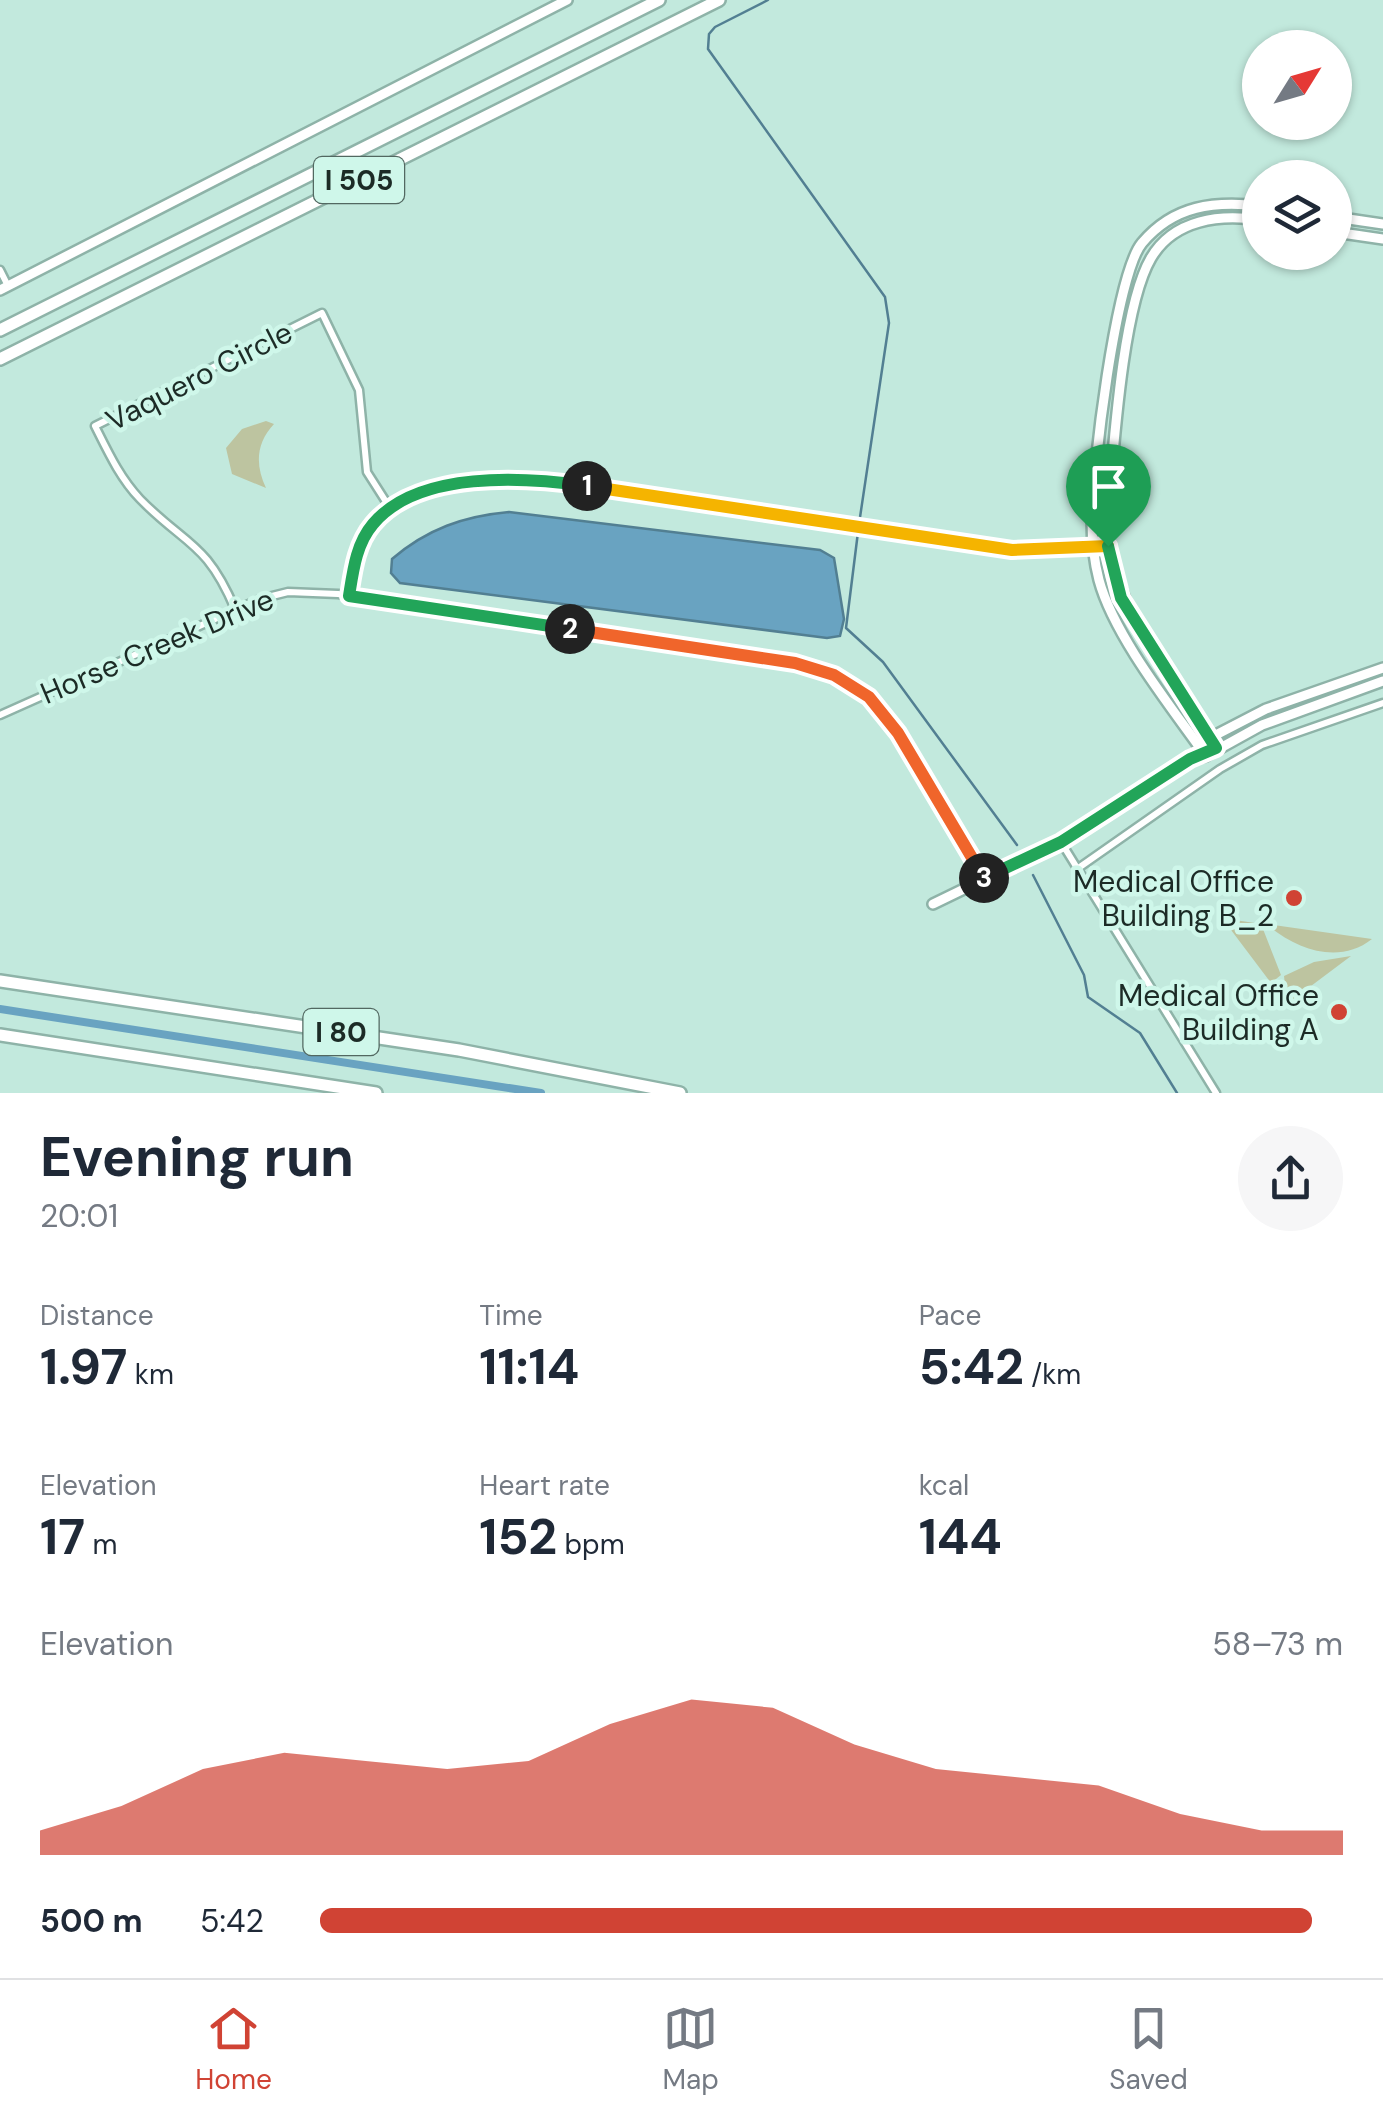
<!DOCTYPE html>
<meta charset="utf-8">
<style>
body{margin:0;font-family:"DM Sans",sans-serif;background:#f6f6f7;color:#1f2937;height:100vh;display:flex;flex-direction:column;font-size:38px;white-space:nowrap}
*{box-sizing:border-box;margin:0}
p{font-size:32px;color:#747a83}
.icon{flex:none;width:55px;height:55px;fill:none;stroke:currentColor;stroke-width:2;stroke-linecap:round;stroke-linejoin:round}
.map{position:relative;height:1093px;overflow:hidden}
.drawer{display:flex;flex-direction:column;background:#fff;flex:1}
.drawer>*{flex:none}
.needle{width:65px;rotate:53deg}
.tools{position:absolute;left:1242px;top:30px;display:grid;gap:20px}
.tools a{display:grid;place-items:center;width:110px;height:110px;border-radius:50%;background:#fff;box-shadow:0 2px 8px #0004;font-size:50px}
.pin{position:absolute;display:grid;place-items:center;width:85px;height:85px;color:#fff;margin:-102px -42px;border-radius:50% 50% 50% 0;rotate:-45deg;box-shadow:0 0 10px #0007}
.pin .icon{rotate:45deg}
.km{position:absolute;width:50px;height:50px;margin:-25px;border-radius:50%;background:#222;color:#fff;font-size:28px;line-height:50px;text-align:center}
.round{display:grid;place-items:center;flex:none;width:105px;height:105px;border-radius:52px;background:#f6f6f7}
.head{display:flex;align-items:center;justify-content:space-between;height:170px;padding:0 40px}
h1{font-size:55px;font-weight:700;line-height:75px}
.figures{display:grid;grid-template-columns:repeat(3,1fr);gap:15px;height:170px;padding:10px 40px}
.figures div{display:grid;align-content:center}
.figures b{font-size:50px;font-weight:700}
.figures small{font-size:28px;font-weight:400}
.figures p{font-size:28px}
.chart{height:280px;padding:20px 40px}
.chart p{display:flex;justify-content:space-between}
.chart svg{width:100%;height:180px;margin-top:10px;fill:#d04334;opacity:.7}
ul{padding:0 40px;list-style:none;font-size:32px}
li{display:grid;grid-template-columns:160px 120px 1fr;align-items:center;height:75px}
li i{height:25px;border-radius:12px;background:#d04334}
.tab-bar{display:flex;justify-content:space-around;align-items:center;height:140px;border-top:2px solid #e0e1e3;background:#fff;font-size:28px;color:#747a83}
.tab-bar a{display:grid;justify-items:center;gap:5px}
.tab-bar .selected{color:#d04334}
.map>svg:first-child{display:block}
</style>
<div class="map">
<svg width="1383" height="1093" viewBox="0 0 1383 1093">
<rect width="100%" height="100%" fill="#c2e9dd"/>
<!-- green -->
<path fill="#bdc4a0" d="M266 421 274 424C256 443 255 465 266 488L232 474 226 448 242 429Z
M1222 918 1261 924 1281 975 1271 983Z
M1266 924 1372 939C1339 965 1297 950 1266 924Z
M1351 956 1287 1004 1284 976 1314 962Z"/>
<!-- water -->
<path fill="#69a3c1" stroke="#527f92" stroke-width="2.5" d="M509 512 820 550 834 558 844 619 840 636 827 638 400 583 391 573 392 559C427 529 464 516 509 512Z"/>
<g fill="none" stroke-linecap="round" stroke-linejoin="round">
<!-- stream -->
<path stroke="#527f92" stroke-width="2.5" d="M768 0 715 27 709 34 708 49 885 297 889 323 859 524
M858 532 846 628 883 662 1017 845
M1033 875 1084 975 1088 997 1140 1033 1177 1093"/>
<!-- canal -->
<path stroke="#69a3c1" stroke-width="8" d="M0 1009 541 1093"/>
<!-- street casing -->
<g stroke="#8eb3a8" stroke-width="11">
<path id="street" d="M0 270 8 286
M349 596C367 483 441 479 541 480L1012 550 1108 546
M235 609C206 541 186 546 140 499 120 478 108 452 95 426L322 313 359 390 367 472 390 508
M0 715 260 599 288 592 338 594 795 663C820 671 844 678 866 695 904 724 959 833 983 879
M1061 842 1216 1093
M1077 869 1220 769 1262 745 1383 703"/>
</g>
<!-- secondary casing -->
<g stroke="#8eb3a8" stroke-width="14">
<path id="secondary" d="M1335 217 1383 224
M1335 232 1383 239
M0 290 567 0
M1208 739 1266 709 1383 668
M1216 748C1170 677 1112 610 1107 523 1113 460 1121 309 1151 258 1174 219 1220 214 1260 220
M1206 756C1172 708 1114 636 1099 580 1094 561 1092 540 1092 520 1092 473 1116 274 1142 243 1174 205 1214 201 1260 206
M933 904 1061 842 1190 759 1206 756 1262 725 1383 681"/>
</g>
<!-- highway casing -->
<g stroke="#8eb3a8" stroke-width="16">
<path id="highway" d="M0 330 659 0
M0 359 719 0
M0 981 459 1050 680 1093
M0 1035 376 1093"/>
</g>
<!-- street -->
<use href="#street" stroke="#fff" stroke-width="6"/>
<!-- secondary -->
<use href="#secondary" stroke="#fff" stroke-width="9"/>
<!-- highway -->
<use href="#highway" stroke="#fff" stroke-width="11"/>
</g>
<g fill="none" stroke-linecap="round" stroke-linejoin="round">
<!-- split-1 casing -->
<g stroke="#fff" stroke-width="20">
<path id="split-1" d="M587 486 1012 550 1108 546"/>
</g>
<!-- split-2 casing -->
<g stroke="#fff" stroke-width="20">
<path id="split-2" d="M570 629 349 596C353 571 356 544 373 524 418 470 524 477 587 486"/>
</g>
<!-- split-3 casing -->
<g stroke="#fff" stroke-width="20">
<path id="split-3" d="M570 629 795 663 834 675 869 697 898 733 984 878"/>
</g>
<!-- split-4 casing -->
<g stroke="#fff" stroke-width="20">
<path id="split-4" d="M984 878 1061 842 1190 759 1216 748 1121 598 1108 546"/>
</g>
<!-- split-1 -->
<use href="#split-1" stroke="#f5b400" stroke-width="12"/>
<!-- split-2 -->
<use href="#split-2" stroke="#22a559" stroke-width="12"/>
<!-- split-3 -->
<use href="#split-3" stroke="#f0652b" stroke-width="12"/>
<!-- split-4 -->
<use href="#split-4" stroke="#22a559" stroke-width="12"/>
</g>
<!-- markers -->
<g fill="#d04334" stroke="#cff7ea" stroke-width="4">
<circle cx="1294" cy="898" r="10"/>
<circle cx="1339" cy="1012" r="10"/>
</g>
<g text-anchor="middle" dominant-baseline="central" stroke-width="9" stroke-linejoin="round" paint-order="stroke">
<!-- shield labels -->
<g fill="#cff7ea" stroke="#526861" stroke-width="2.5">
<rect x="314" y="157" width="90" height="46" rx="8"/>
<rect x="303.5" y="1009" width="75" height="46" rx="8"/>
</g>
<g font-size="28" font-weight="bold" fill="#1c2b26">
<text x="359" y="180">I 505</text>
<text x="341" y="1032">I 80</text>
</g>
<!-- street labels -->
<g font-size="30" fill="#1c2b26" stroke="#cff7ea">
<text transform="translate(199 376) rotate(-27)">Vaquero Circle</text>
<text transform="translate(157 646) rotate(-23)">Horse Creek Drive</text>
</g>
<!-- poi labels -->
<g font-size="30" fill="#1c2b26" stroke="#cff7ea" text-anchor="end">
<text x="1274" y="881">Medical Office<tspan x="1274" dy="34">Building B_2</tspan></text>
<text x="1319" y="995">Medical Office<tspan x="1319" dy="34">Building A</tspan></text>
</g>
</g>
</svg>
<div class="tools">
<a><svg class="needle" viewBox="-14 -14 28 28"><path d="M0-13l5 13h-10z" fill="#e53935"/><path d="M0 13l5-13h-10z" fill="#747a83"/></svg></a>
<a><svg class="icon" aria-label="layers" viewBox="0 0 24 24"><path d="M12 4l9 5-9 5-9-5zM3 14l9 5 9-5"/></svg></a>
</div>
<div class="pin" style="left:1108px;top:546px;background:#1e9e55"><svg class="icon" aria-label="arrive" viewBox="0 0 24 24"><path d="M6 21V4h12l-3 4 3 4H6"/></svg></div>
<b class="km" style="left:587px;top:486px">1</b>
<b class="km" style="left:570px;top:629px">2</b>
<b class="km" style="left:984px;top:878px">3</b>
</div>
<section class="drawer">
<div class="head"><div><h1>Evening run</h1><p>20:01</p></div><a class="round"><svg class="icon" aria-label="share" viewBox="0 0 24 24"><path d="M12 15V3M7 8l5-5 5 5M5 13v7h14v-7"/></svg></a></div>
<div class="figures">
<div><p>Distance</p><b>1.97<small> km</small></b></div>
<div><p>Time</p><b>11:14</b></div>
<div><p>Pace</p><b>5:42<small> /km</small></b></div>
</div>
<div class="figures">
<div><p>Elevation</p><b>17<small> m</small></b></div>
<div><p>Heart rate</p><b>152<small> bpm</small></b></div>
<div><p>kcal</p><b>144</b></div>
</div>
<div class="chart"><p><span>Elevation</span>58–73 m</p>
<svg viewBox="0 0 160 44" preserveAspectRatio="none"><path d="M0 44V38L10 32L20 23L30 19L40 21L50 23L60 21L70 12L80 6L90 8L100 17L110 23L120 25L130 27L140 34L150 38L160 38V44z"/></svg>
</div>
<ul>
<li><b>500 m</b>5:42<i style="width:97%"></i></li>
</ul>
</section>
<nav class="tab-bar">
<a class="selected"><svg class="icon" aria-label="home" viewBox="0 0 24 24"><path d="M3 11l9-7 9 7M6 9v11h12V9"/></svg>Home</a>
<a><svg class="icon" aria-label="map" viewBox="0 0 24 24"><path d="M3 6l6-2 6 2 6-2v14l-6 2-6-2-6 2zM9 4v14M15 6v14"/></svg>Map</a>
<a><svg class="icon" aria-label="saved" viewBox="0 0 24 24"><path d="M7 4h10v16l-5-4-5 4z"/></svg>Saved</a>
</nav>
